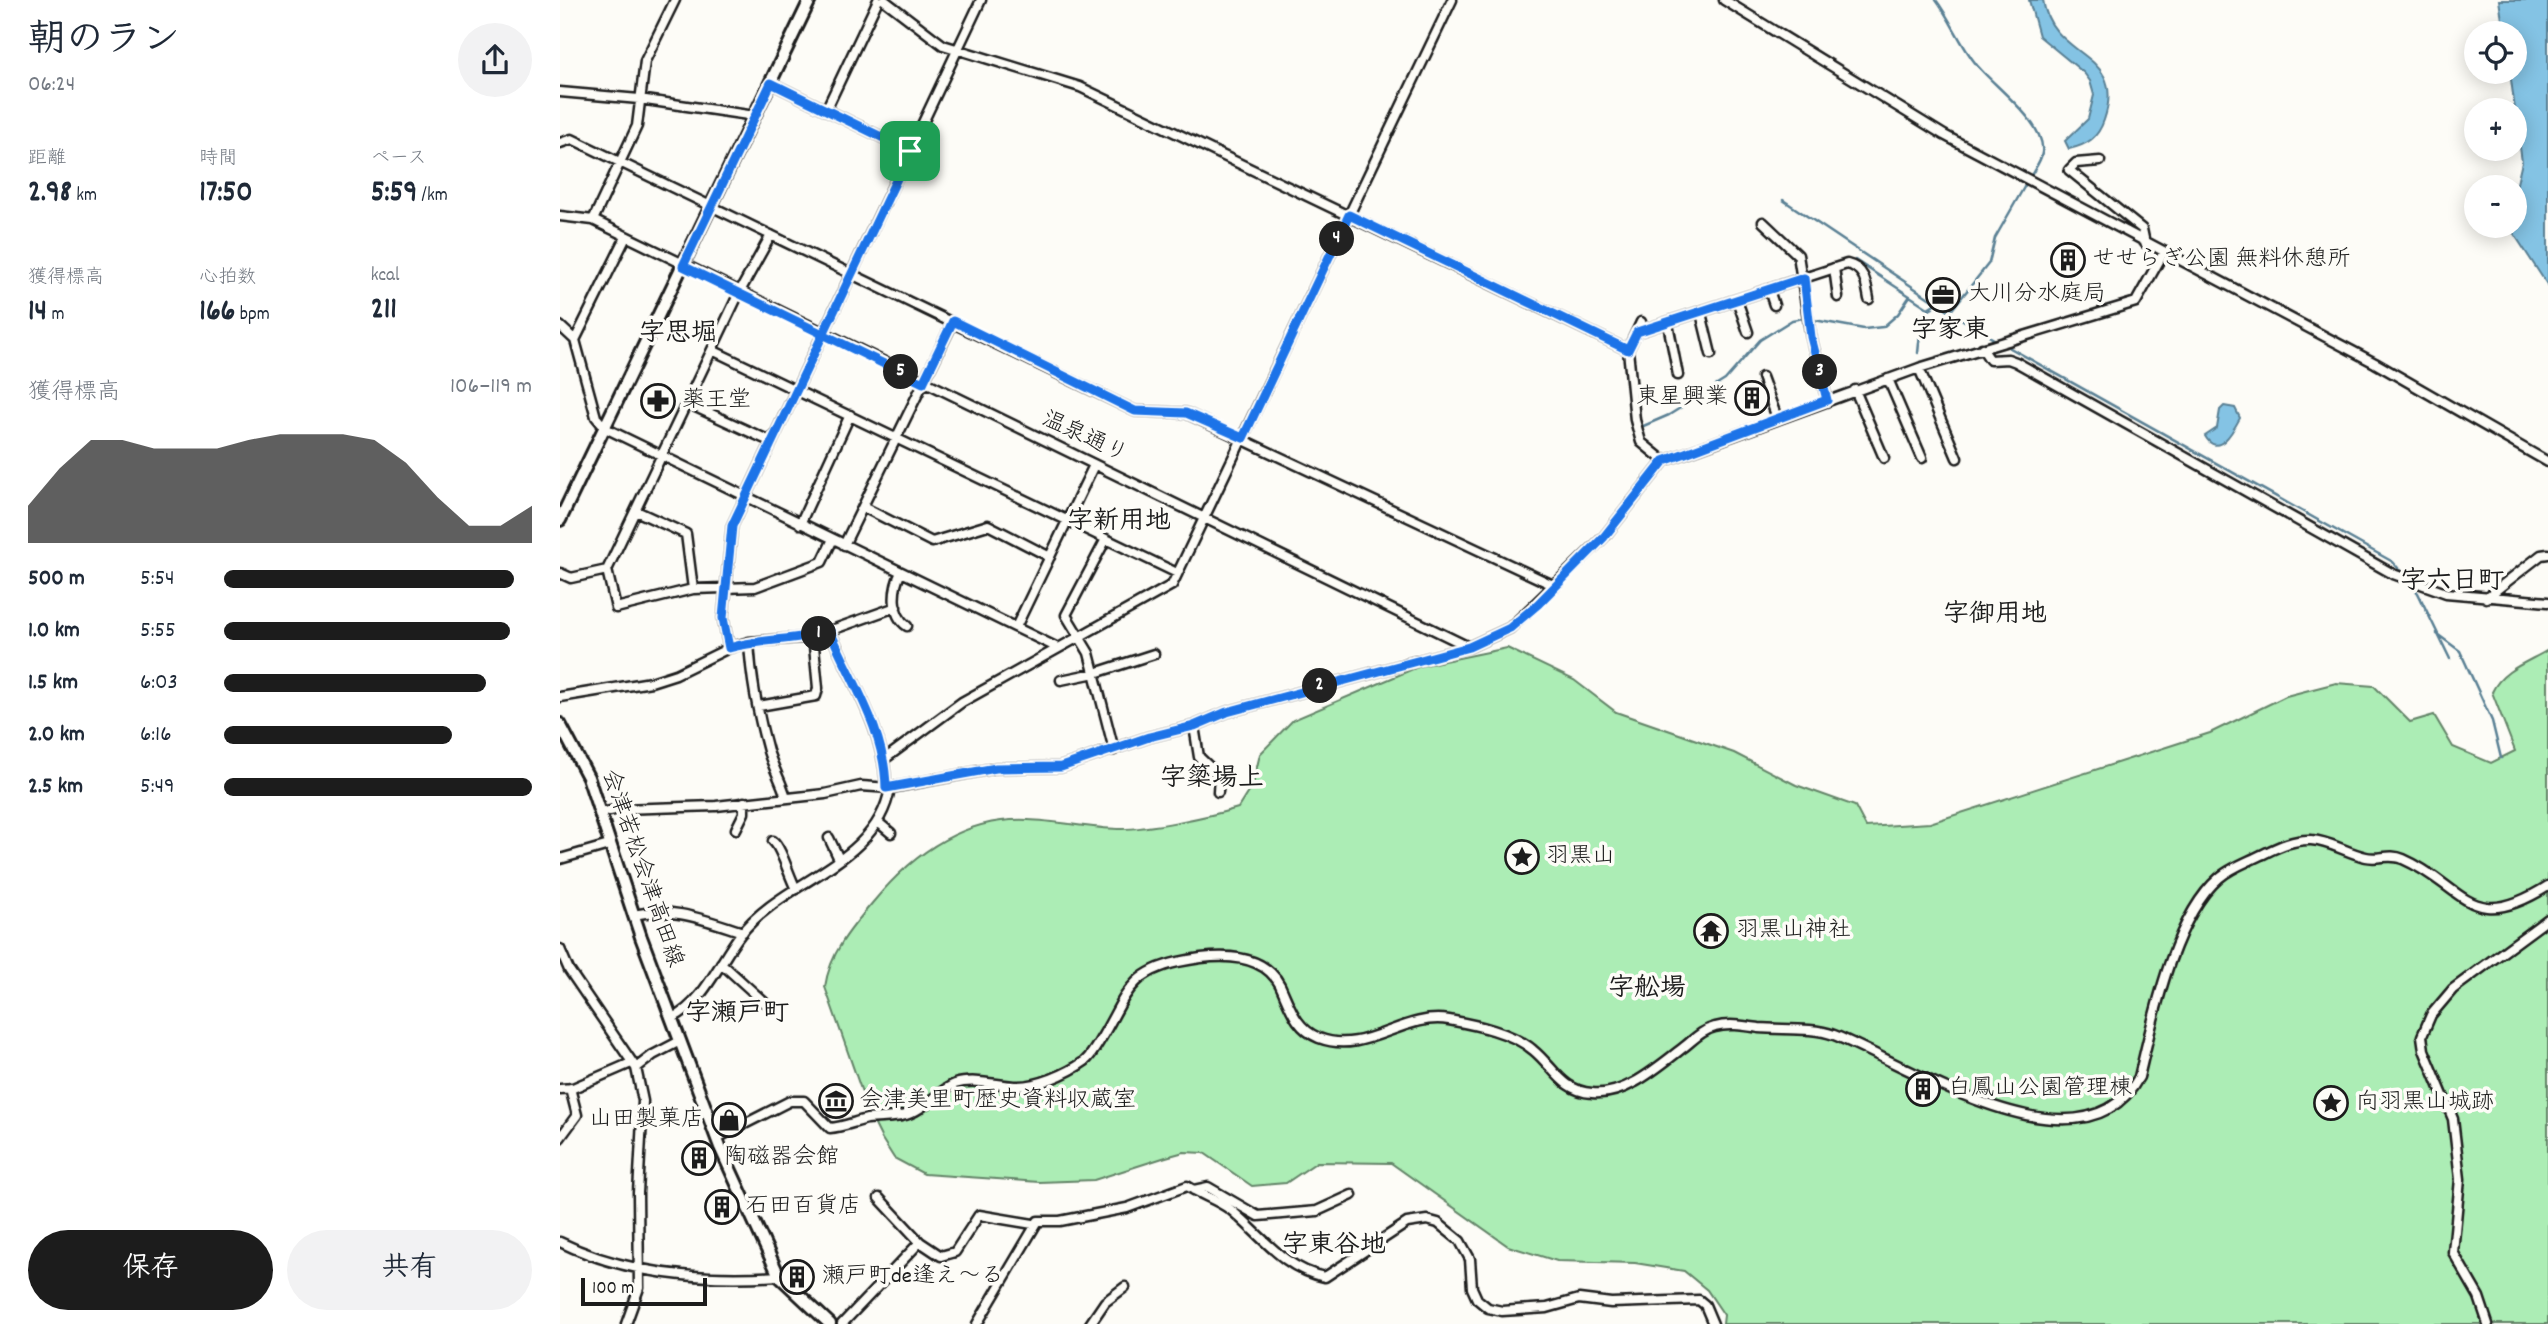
<!DOCTYPE html>
<html lang="ja">
<meta charset="utf-8">
<style>
body{margin:0;font-family:Dekko,"Klee One",sans-serif;background:#f2f2f3;color:#1f2937;height:100vh;display:flex;flex-direction:column;font-size:26px;white-space:nowrap}
*{box-sizing:border-box;margin:0}
p{font-size:23px;color:#747a83}
.icon{flex:none;width:38px;height:38px;fill:none;stroke:currentColor;stroke-width:2;stroke-linecap:round;stroke-linejoin:round}
.map{position:relative;flex:1;overflow:hidden}
.panel{display:flex;flex-direction:column;background:#fff;width:560px}
.panel>*{flex:none}
.buttons{position:absolute;left:1904px;top:21px;display:grid;gap:14px}
.buttons a{display:grid;place-items:center;width:63px;height:63px;border-radius:50%;background:#fff;box-shadow:0 4px 18px #0003;font-size:35px}
.scale{position:absolute;left:21px;bottom:18px;width:126px;box-sizing:border-box;padding-left:7px;border:4px solid #1c1c1c;border-top:0;font-size:19px;line-height:24px;white-space:nowrap;color:#1c1c1c;-webkit-text-stroke:5px #fdfcf7;paint-order:stroke}
.pin{position:absolute;display:grid;place-items:center;width:60px;height:60px;color:#fff;margin:-30px;border-radius:14px;box-shadow:0 4px 10px #0006}
.km{position:absolute;width:35px;height:35px;margin:-18px;border-radius:50%;background:#222;color:#fff;font-size:19px;line-height:35px;text-align:center}
.round{display:grid;place-items:center;flex:none;width:74px;height:74px;border-radius:37px;background:#f2f2f3}
.summary{display:flex;align-items:center;justify-content:space-between;height:119px;padding:0 28px}
h1{font-size:38px;font-weight:800;line-height:52px}
.metrics{display:grid;grid-template-columns:repeat(3,1fr);gap:10px;height:119px;padding:7px 28px}
.metrics div{display:grid;align-content:center}
.metrics b{font-size:30px;font-weight:800}
.metrics small{font-size:19px;font-weight:400}
.metrics p{font-size:19px}
.chart{height:196px;padding:14px 28px}
.chart p{display:flex;justify-content:space-between}
.chart svg{width:100%;height:126px;margin-top:7px;fill:#1c1c1c;opacity:.7}
.button{display:flex;gap:14px;margin-top:auto;padding:14px 28px}
.button a{flex:1;height:80px;border-radius:42px;background:#1c1c1c;color:#fff;font-size:28px;font-weight:800;line-height:80px;text-align:center}
.button a+a{background:#f2f2f3;color:#1f2937}
ul{padding:0 28px;list-style:none;font-size:23px}
li{display:grid;grid-template-columns:112px 84px 1fr;align-items:center;height:52px}
li i{height:18px;border-radius:9px;background:#1c1c1c}
main{display:flex;flex:1;min-height:0}
.map>svg:first-child{display:block}
</style>
<main>
<section class="panel">
<div class="summary"><div><h1>朝のラン</h1><p>06:24</p></div><a class="round"><svg class="icon" aria-label="share" viewBox="0 0 24 24"><path d="M12 15V3M7 8l5-5 5 5M5 13v7h14v-7"/></svg></a></div>
<div class="metrics">
<div><p>距離</p><b>2.98<small> km</small></b></div>
<div><p>時間</p><b>17:50</b></div>
<div><p>ペース</p><b>5:59<small> /km</small></b></div>
</div>
<div class="metrics">
<div><p>獲得標高</p><b>14<small> m</small></b></div>
<div><p>心拍数</p><b>166<small> bpm</small></b></div>
<div><p>kcal</p><b>211</b></div>
</div>
<div class="chart"><p><span>獲得標高</span>106–119 m</p>
<svg viewBox="0 0 160 44" preserveAspectRatio="none"><path d="M0 44V31L10 18L20 8L30 8L40 11L50 11L60 11L70 8L80 6L90 6L100 6L110 8L120 16L130 28L140 38L150 38L160 31V44z"/></svg>
</div>
<ul>
<li><b>500 m</b>5:54<i style="width:94%"></i></li>
<li><b>1.0 km</b>5:55<i style="width:93%"></i></li>
<li><b>1.5 km</b>6:03<i style="width:85%"></i></li>
<li><b>2.0 km</b>6:16<i style="width:74%"></i></li>
<li><b>2.5 km</b>5:49<i style="width:100%"></i></li>
</ul>
<div class="button"><a>保存</a><a>共有</a></div>
</section>
<div class="map">
<svg width="1988" height="1324" viewBox="0 0 1988 1324">
<rect width="100%" height="100%" fill="#fdfcf7"/>
<filter id="ink" filterUnits="userSpaceOnUse"><feTurbulence type="fractalNoise" baseFrequency=".0143" numOctaves="2"/><feDisplacementMap in="SourceGraphic" scale="14" xChannelSelector="R" yChannelSelector="G"/><feConvolveMatrix kernelMatrix="1 2 1 2 8 2 1 2 1" color-interpolation-filters="sRGB"/></filter>
<g filter="url(#ink)">
<!-- green -->
<path fill="#acedb5" stroke="#648468" stroke-width="2" d="M947 648 1014 680 1056 712 1174 753 1236 785 1295 806 1306 827 1370 823 1650 733 1726 696 1776 683 1814 686 1850 722 1874 715 1893 747 1931 763 1955 751 1932 692C1942 670 1968 662 1988 650V1324H1163L1164 1315 1147 1290 1124 1271 1075 1263 997 1261 948 1246 831 1163 757 1162 726 1183 692 1186 644 1153 624 1152 606 1157 534 1180 479 1182 364 1174 334 1158 322 1139 310 1115 265 987C270 952 292 927 314 901 353 854 403 817 468 820 498 821 528 828 558 829 586 830 651 816 678 808L693 784 700 754 733 720 860 666Z"/>
<!-- water -->
<path fill="#84c3e4" stroke="#5a8094" stroke-width="2" d="M1469 0H1483C1492 61 1568 49 1544 120 1538 138 1527 145 1509 149L1505 141 1528 119 1534 95 1530 81 1524 73 1479 36Z
M1939 0H1988V286L1949 226H1955V192L1962 162 1950 72H1955V33H1944Z
M1664 406 1675 408 1680 418C1673 431 1658 459 1645 436L1657 428 1660 410Z"/>
<g fill="none" stroke-linecap="round" stroke-linejoin="round">
<!-- stream -->
<path stroke="#5a8094" stroke-width="2.5" d="M1376 0C1391 20 1400 44 1416 64 1432 85 1487 123 1482 153 1481 161 1474 170 1470 177
M1223 200 1390 312
M1295 260 1368 308 1376 303
M1437 341 1390 312 1429 263 1435 238 1467 182
M1443 344 1799 543 1833 562 1843 574
M1358 353 1362 314 1373 308
M1081 427 1109 415 1165 380 1200 340 1232 320 1243 318 1304 329 1323 327 1338 314 1350 296
M1849 582 1858 593 1890 659
M1877 634 1900 651 1932 721 1941 758"/>
<!-- minor casing -->
<g stroke="#1c1c1c" stroke-width="13">
<path id="minor" d="M324 0 383 45 520 87 1068 350 1075 420 1081 442 1104 461
M1164 0 1384 135 1815 363 1988 462
M211 83 350 151
M0 92 79 99 195 116
M266 110 318 0
M0 143 12 139 575 411 626 413 995 586
M1540 161 1516 163 1509 170 1582 229 1585 243
M0 216 33 220 909 647
M33 220 77 126 85 61 115 0
M1203 222 1238 255 1251 337 1267 400
M211 235 179 293 47 570 56 608 133 589 195 587 262 562 273 539
M1274 268 1278 297
M1209 290 1214 305
M1177 300 1188 332
M1141 313 1151 354
M1108 324 1118 375
M0 326 15 340 36 417 45 428 498 648
M1077 332 1287 264C1305 268 1306 283 1309 299
M15 340 66 237
M1422 348 1430 360 1448 359 1456 362 1833 574 1886 593 1988 602
M152 350 617 573
M1068 350 1081 322
M1359 368 1397 458
M1202 377 1217 418
M1328 379 1362 458
M1295 390 1324 458
M127 403 212 442
M303 507 372 542 428 525 490 557
M76 511 126 534 133 589
M240 524 290 415
M546 539 506 615 529 653 554 750
M284 545 393 322
M341 572C333 588 330 614 347 626
M0 573 11 578 47 570
M1926 598 1981 555 1988 554
M456 627 534 465
M270 631C292 683 325 730 326 788
M189 642 252 637 336 607
M501 680 535 673 594 654
M0 697 91 682 116 674 169 648
M199 706 256 696 258 688 253 636
M634 726 639 757 659 776 658 792
M326 758 402 702 612 585 892 0
M226 797C221 781 213 767 208 751 198 715 191 679 189 642L169 648 163 618 172 526 421 0
M40 813 60 809 156 806 265 794 301 786 330 788 436 768 501 767 589 737 634 726 667 712 909 647 950 628 1044 537 1104 461 1359 368 1576 302 1604 252
M319 823 331 833
M176 829 184 813V802
M269 838 279 859
M213 841C221 847 229 876 236 889
M0 859 49 845
M73 915C112 906 145 920 183 932
M0 949 9 970 76 1068
M161 963 204 1002
M112 1018C143 1004 160 961 180 935 223 879 317 865 330 788
M0 1089 13 1088 71 1063
M0 1138 17 1115 10 1088
M157 1138 230 1101H244L270 1128C283 1127 294 1122 307 1119 321 1117 338 1119 351 1113 367 1107 379 1090 395 1084 414 1078 436 1085 455 1086 477 1087 507 1074 525 1061 532 1055 537 1045 542 1037 566 997 568 973 618 962 650 955 701 949 720 985 730 1006 735 1028 759 1038 806 1056 843 1012 889 1020 916 1025 952 1032 973 1050 994 1067 1002 1091 1032 1093 1065 1097 1099 1066 1124 1047 1133 1040 1142 1030 1155 1027 1169 1023 1185 1026 1199 1028 1222 1030 1253 1027 1274 1035 1347 1064 1523 1181 1579 1077 1593 1019 1613 918 1659 878 1670 868 1687 862 1701 855 1716 848 1733 839 1751 840 1770 841 1787 853 1806 857 1819 860 1830 853 1843 859 1905 886 1909 936 1988 886
M634 1190 648 1187 698 1216 757 1211 792 1195
M319 1198 360 1242 381 1256 395 1252 419 1215 473 1224
M0 1242C67 1275 145 1281 219 1276
M66 1324 79 1288 78 1193 83 1101 76 1068 93 1055 120 1041
M282 1324 360 1242
M417 1324 478 1221H500L567 1208 627 1186C641 1195 658 1200 671 1210 701 1235 724 1269 765 1277L847 1223 867 1220 878 1223 900 1241 910 1259 912 1288 917 1299 928 1308 942 1311 987 1308 1019 1299 1051 1303 1139 1300 1145 1305 1153 1324
M530 1324 545 1302 565 1287
M1928 1324 1919 1297 1893 1252 1900 1179 1893 1119 1864 1050 1862 1036 1871 1015 1893 989 1988 919"/>
</g>
<!-- major casing -->
<g stroke="#1c1c1c" stroke-width="16">
<path id="major" d="M0 520 250 0
M0 724 28 777 81 937 160 1147 219 1276 270 1324"/>
</g>
<!-- minor -->
<use href="#minor" stroke="#fdfcf7" stroke-width="8"/>
<!-- major -->
<use href="#major" stroke="#fdfcf7" stroke-width="10"/>
</g>
</g>
<g fill="none" stroke-linecap="round" stroke-linejoin="round" filter="url(#ink)">
<!-- route casing -->
<g stroke="#fff" stroke-width="14">
<path id="route" d="M350 151 172 526 163 618 169 648C203 638 237 641 270 631 292 683 325 729 326 788L436 768 501 767 589 737 634 726 667 712 909 647 950 628 978 604 1044 537 1104 461 1267 400 1251 337 1244 278 1077 332 1068 350 789 215 683 438 626 413 575 411 393 321 363 383 123 266 211 83 350 151"/>
</g>
<!-- route -->
<use href="#route" stroke="#1a73e8" stroke-width="9"/>
</g>
<!-- icons -->
<defs>
<g id="building-ring" transform="scale(1.75)"><circle r="9.5" fill="#fdfcf7" stroke="#1c1c1c" stroke-width="1.5"/><path d="M-4-6H4V6H1V3H-1V6H-4ZM-2.5-4.3h1.7v1.8h-1.7ZM.8-4.3h1.7v1.8H.8ZM-2.5-1h1.7V.8h-1.7ZM.8-1h1.7V.8H.8Z" fill="#1c1c1c"/></g>
<g id="office-ring" transform="scale(1.75)"><circle r="9.5" fill="#fdfcf7" stroke="#1c1c1c" stroke-width="1.5"/><path d="M-6-3h4V-5.5h4V-3h4V5H-6ZM-1-4.5V-3h2v-1.5ZM-6 0V1H6V0Z" fill="#1c1c1c"/></g>
<g id="pharmacy-ring" transform="scale(1.75)"><circle r="9.5" fill="#fdfcf7" stroke="#1c1c1c" stroke-width="1.5"/><path d="M-2-6h4v4h4v4h-4v4h-4v-4h-4v-4h4Z" fill="#1c1c1c"/></g>
<g id="sight-ring" transform="scale(1.75)"><circle r="9.5" fill="#fdfcf7" stroke="#1c1c1c" stroke-width="1.5"/><path d="M0-6L1.8-2.2L6-1.7L2.9 1.2L3.7 5.4L0 3.3L-3.7 5.4L-2.9 1.2L-6-1.7L-1.8-2.2Z" fill="#1c1c1c"/></g>
<g id="temple-ring" transform="scale(1.75)"><circle r="9.5" fill="#fdfcf7" stroke="#1c1c1c" stroke-width="1.5"/><path d="M0-6L5-2H3V0L6.5 2.5H4V6H1.5V3h-3V6H-4V2.5H-6.5L-3 0V-2H-5Z" fill="#1c1c1c"/></g>
<g id="museum-ring" transform="scale(1.75)"><circle r="9.5" fill="#fdfcf7" stroke="#1c1c1c" stroke-width="1.5"/><path d="M0-6L6-3V-2H-6V-3ZM-5-1h2V3h-2ZM-1-1h2V3h-2ZM3-1h2V3H3ZM-6 4H6V6H-6Z" fill="#1c1c1c"/></g>
<g id="shop-ring" transform="scale(1.75)"><circle r="9.5" fill="#fdfcf7" stroke="#1c1c1c" stroke-width="1.5"/><path d="M-5-2.5h2.3a2.7 3.5 0 0 1 5.4 0H5L5.5 6h-11ZM-1.5-2.5h3a1.5 2.3 0 0 0-3 0Z" fill="#1c1c1c"/></g>
</defs>
<g fill-rule="evenodd">
<use href="#building-ring" x="1508" y="260"/>
<use href="#office-ring" x="1383" y="295"/>
<use href="#building-ring" x="1192" y="398"/>
<use href="#pharmacy-ring" x="98" y="401"/>
<use href="#sight-ring" x="962" y="857"/>
<use href="#temple-ring" x="1151" y="931"/>
<use href="#building-ring" x="1363" y="1089"/>
<use href="#museum-ring" x="276" y="1101"/>
<use href="#sight-ring" x="1771" y="1103"/>
<use href="#shop-ring" x="169" y="1120"/>
<use href="#building-ring" x="139" y="1158"/>
<use href="#building-ring" x="162" y="1207"/>
<use href="#building-ring" x="237" y="1277"/>
</g>
<g text-anchor="middle" dominant-baseline="central" stroke-width="7" stroke-linejoin="round" paint-order="stroke">
<!-- poi labels -->
<g font-size="23" fill="#1c1c1c" stroke="#fdfcf7" text-anchor="start">
<text x="1532" y="260">せせらぎ公園 無料休憩所</text>
<text x="1408" y="295">大川分水庭局</text>
<text x="1168" y="398" text-anchor="end">東星興業</text>
<text x="122" y="401">薬王堂</text>
<text x="986" y="857">羽黒山</text>
<text x="1176" y="931">羽黒山神社</text>
<text x="1388" y="1089">白鳳山公園管理棟</text>
<text x="300" y="1101">会津美里町歴史資料収蔵室</text>
<text x="1796" y="1103">向羽黒山城跡</text>
<text x="144" y="1120" text-anchor="end">山田製菓店</text>
<text x="164" y="1158">陶磁器会館</text>
<text x="186" y="1207">石田百貨店</text>
<text x="262" y="1277">瀬戸町de逢え〜る</text>
</g>
<!-- street labels -->
<g font-size="23" fill="#1c1c1c" stroke="#fdfcf7">
<text transform="translate(524 438) rotate(25)">温泉通り</text>
<text transform="translate(81 869) rotate(71)">会津若松会津高田線</text>
</g>
<!-- quarter labels -->
<g font-size="26" font-weight="bold" fill="#1c1c1c" stroke="#fdfcf7">
<text x="1390" y="331">字家東</text>
<text x="118" y="334">字思堀</text>
<text x="559" y="522">字新用地</text>
<text x="1892" y="582">字六日町</text>
<text x="1435" y="615">字御用地</text>
<text x="652" y="779">字簗場上</text>
<text x="1087" y="989">字舩場</text>
<text x="177" y="1014">字瀬戸町</text>
<text x="774" y="1246">字東谷地</text>
</g>
</g>
</svg>
<div class="buttons">
<a><svg class="icon" aria-label="locate" viewBox="0 0 24 24"><circle cx="12" cy="12" r="6"/><path d="M12 2v4M12 18v4M2 12h4M18 12h4"/></svg></a>
<a>+</a>
<a>−</a>
</div>
<div class="scale">100 m</div>
<div class="pin" style="left:350px;top:151px;background:#1e9e55"><svg class="icon" aria-label="arrive" viewBox="0 0 24 24"><path d="M6 21V4h12l-3 4 3 4H6"/></svg></div>
<b class="km" style="left:259px;top:634px">1</b>
<b class="km" style="left:760px;top:686px">2</b>
<b class="km" style="left:1260px;top:372px">3</b>
<b class="km" style="left:777px;top:239px">4</b>
<b class="km" style="left:341px;top:372px">5</b>
</div>
</main>
